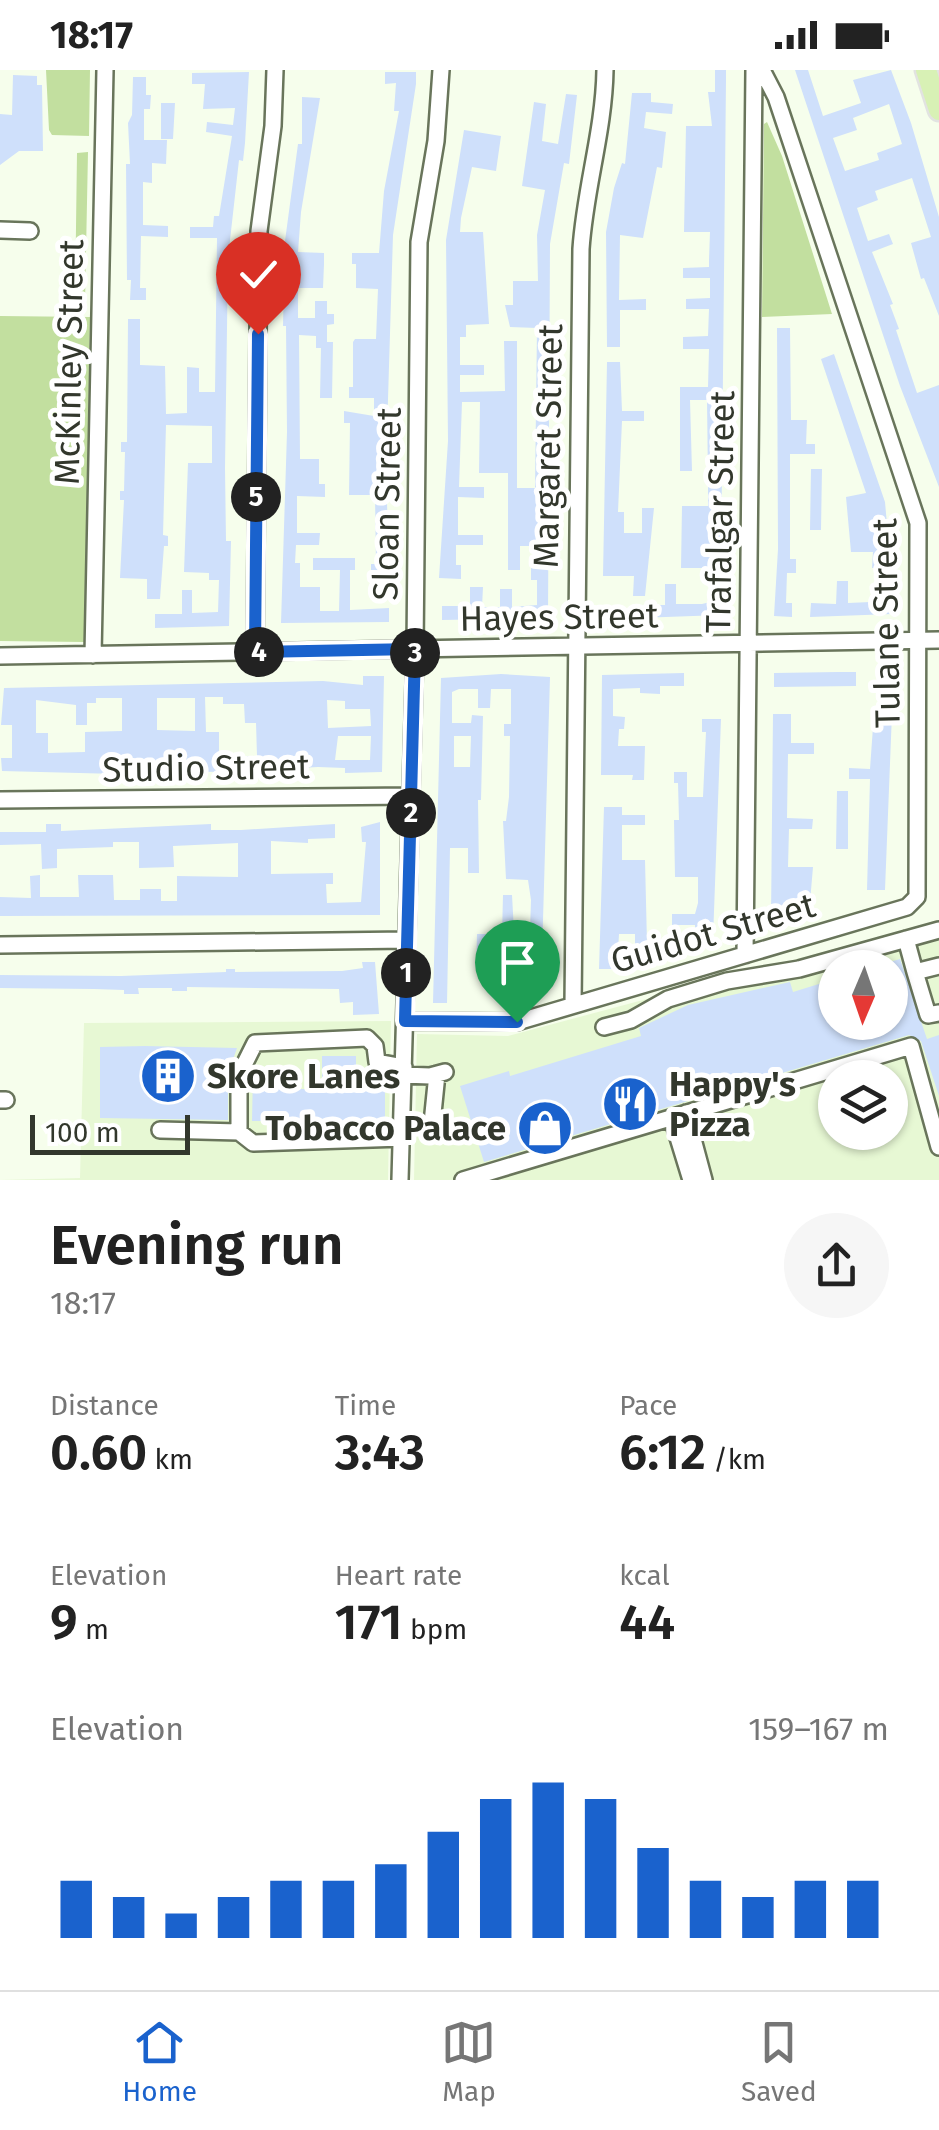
<!DOCTYPE html>
<meta charset="utf-8">
<style>
body{margin:0;font-family:"Fira Sans",sans-serif;background:#f6f6f6;color:#222;height:100vh;display:flex;flex-direction:column;font-size:38px;white-space:nowrap}
*{box-sizing:border-box;margin:0}
p{font-size:32px;color:#767676}
.icon{flex:none;width:55px;height:55px;fill:none;stroke:currentColor;stroke-width:2;stroke-linecap:round;stroke-linejoin:round}
.map{position:relative;height:1110px;overflow:hidden}
.drawer{display:flex;flex-direction:column;background:#fff;flex:1}
.drawer>*{flex:none}
.needle{width:65px;rotate:182deg}
.controls{position:absolute;left:818px;top:880px;display:grid;gap:20px}
.controls a{display:grid;place-items:center;width:90px;height:90px;border-radius:50%;background:#fff;box-shadow:0 2px 8px #0004;font-size:50px}
.scale{position:absolute;left:30px;bottom:25px;width:160px;box-sizing:border-box;padding-left:10px;border:5px solid #32372c;border-top:0;font-size:28px;line-height:35px;white-space:nowrap;color:#32372c;-webkit-text-stroke:8px #fff;paint-order:stroke}
.pin{position:absolute;display:grid;place-items:center;width:85px;height:85px;color:#fff;margin:-102px -42px;border-radius:50% 50% 50% 0;rotate:-45deg;box-shadow:0 0 10px #0007}
.pin .icon{rotate:45deg}
.km{position:absolute;width:50px;height:50px;margin:-25px;border-radius:50%;background:#222;color:#fff;font-size:28px;line-height:50px;text-align:center}
.round{display:grid;place-items:center;flex:none;width:105px;height:105px;border-radius:52px;background:#f6f6f6}
.overview{display:flex;align-items:center;justify-content:space-between;height:170px;padding:0 50px}
h1{font-size:55px;font-weight:600;line-height:75px}
.stats{display:grid;grid-template-columns:repeat(3,1fr);gap:15px;height:170px;padding:10px 50px}
.stats div{display:grid;align-content:center}
.stats b{font-size:50px;font-weight:600}
.stats small{font-size:28px;font-weight:400}
.stats p{font-size:28px}
.chart{height:280px;padding:20px 50px}
.chart p{display:flex;justify-content:space-between}
.chart svg{width:100%;height:180px;margin-top:10px;stroke:#1a62cd;stroke-width:6}
.status{display:flex;justify-content:space-between;align-items:center;height:70px;padding:0 50px;background:#fff;direction:ltr}
.status svg{height:28px;fill:currentColor}
.tab-bar{display:flex;justify-content:space-around;align-items:center;height:140px;border-top:2px solid #e0e0e0;background:#fff;font-size:28px;color:#767676}
.tab-bar a{display:grid;justify-items:center;gap:5px}
.tab-bar .on{color:#1a62cd}
.map>svg:first-child{display:block}
</style>
<div class="status"><b>18:17</b><svg viewBox="0 0 49 12"><path d="M0 12V9h3v3zM5 12V6h3v6zM10 12V3h3v9zM15 12V0h3v12zM26 1h20v11H26zM47 4h2v5h-2z"/></svg></div>
<div class="map">
<svg width="939" height="1110" viewBox="0 0 939 1110">
<rect width="100%" height="100%" fill="#f6feec"/>
<!-- built -->
<path fill="#e7f8d4" fill-rule="evenodd" d="M939 851V1110H414L417 964 508 966ZM835 898H890V952H835ZM835 1008H890V1062H835Z
M391 951 388 1110H0L80 1108 84 953Z"/>
<!-- green -->
<path fill="#c2df9f" d="M46 0H90L89 66 52 65 49 60Z
M767 52 782 86 832 244 762 247 764 54Z
M88 82 85 233 75 232 77 83Z
M0 246 90 247 85 572 0 571Z"/>
<!-- building -->
<path fill="#cfe0fb" fill-rule="evenodd" d="M715 0H726V10L721 498H681L682 436H708V411L707 330H690L692 401H680V317H708L709 279H683V267L708 266 709 239H686V229L710 228V208H683V198L709 197V190L710 162H684L686 56H712L708 22H715Z
M795 0H808L823 46 861 33 853 10 891 0 911 53 939 147V246L924 208 921 209 911 173 931 167 912 108 875 121 878 130 857 138 868 171 889 164 893 174 872 182 893 234 890 235 899 259 896 260 917 323 939 315V417L900 316ZM889 34 902 74 877 83 879 90 845 101 833 68 857 60 853 48Z
M249 2 245 73 243 91 239 90 228 188 225 398 226 471H231L229 556 155 558V544H182V520H192V543L218 542 219 510H209V503L184 502 188 393H212V356L166 355 163 465 168 466V476H164L160 529H147V509L120 508 124 430H120V421H124L125 382H121V372H127L128 249H140V295L165 296 166 344 187 343V297L199 298V322H215L217 168H190V157H213L214 146H219L232 66 206 62 207 52 233 55 235 38 203 39 205 14H192V3Z
M385 2H416V14L393 165 386 395 389 507H371V494H376L375 425H349L350 353H344V341L374 346V328H349V317H353V272L355 269H376L378 219 356 218V194H352V183H379L384 121 399 41H394L396 13 385 14Z
M13 5 37 6V15H42L43 81H19L0 95V44L12 45Z
M133 7H146V25H151L150 39H144V70H167L166 94 152 93V113L143 112V155L168 156V167L141 166 140 218H146V230H130L131 210H127L126 94H130L128 53 132 45Z
M632 23H651V32L673 34 672 44 646 42 644 58 666 62 662 98 657 97 643 168 620 165 619 230 646 229V240H620V277H607L606 162 614 118 622 93 625 94Z
M566 24 577 25 569 94 564 93 550 174 548 548 442 550V536H470V517H483L482 537H500V519H512V537L537 535V510H531V496H536L537 476H520V500H508V403H479L480 332H462L459 417H484V428L458 427V465H483V475H456V495H461V509L439 508 448 371 446 170 464 60 501 66 496 101 472 97 461 148 460 162H483L489 254 466 255V267H460V295H484V305H460V322L505 321 504 271H517V418H535L537 258 510 257 505 235H513V211H538L537 165 545 120 522 116 534 32 546 34 542 71 558 74Z
M302 27 320 28 301 142 298 182 324 183V194L323 218H298V248H315V231H327V244H334V254L327 255V272H333L332 328H320L321 278H316V266L299 265 300 389H319V414H325V427L297 426V463H320L319 475H296L295 493H300V517H320V541H339L340 500H313V488H355V500H350V540L389 538V552L281 553 287 362 286 256H283L285 171 298 74H302Z
M161 33H175L173 69H161Z
M777 258H790L791 350H807L806 374H815V384H790V489H796V503H787L786 533H792V547L774 546 778 479Z
M834 284 885 432 891 499 872 498 873 482H851L846 427 866 423 821 289Z
M607 292H620L622 341H644V351H622L618 442H624V463H642V438H654L645 526H633L634 506H603Z
M811 399H822L821 460H810Z
M837 511H848V533L893 531 892 544 810 547 811 533 836 534Z
M665 514H676V534H702L710 532V514H722L721 545 638 548V535H665Z
M838 602H856V616L774 617V603Z
M684 603V616H660V624L640 623V618L613 619V646L625 647 624 659H619L618 676H645L644 710H632L633 705H601L602 605Z
M501 604 550 607 541 920H523V904L476 900 477 864H502L503 825H512L514 861H530L531 830 528 810 506 809 503 751H506L509 727 510 666H504V654H511V619H491L490 638H478V619H459L452 622V653H471L472 645 483 646 481 730H478L479 803H468V778H450L447 933H433L441 608ZM454 666H471L470 697H454Z
M363 606H384L382 702 345 703V698L318 697 229 702 118 701V704L2 701 1 688H12V655H1L4 618 323 611 363 615ZM205 627H223V634H244L245 653H256L257 686H219V662H206ZM96 628H122V661L85 662V682L48 683V663H36V630L76 635V655H87V633H96ZM157 628H195V661L157 660ZM327 630 345 631V639H370L371 656 328 658ZM338 666H371L370 690H335Z
M874 643H892L885 820H867L870 709H849V698L870 699Z
M773 644H791V673H814V684H788L787 748 813 749 812 759H789L788 797H813L810 832H790V848H771Z
M702 649H721L713 869H695V855H672V844H695L698 833V807H675L674 750H679L678 713H674V702H687V727H703L706 662H702Z
M837 721H848V779H836Z
M604 737H622V745H645V755H622V790H645L647 873 674 870 673 881H652V896H640V883H635V864H619L617 899H599Z
M380 752V845L0 846V827L31 828 30 806 40 805V827H79L78 805H113L114 830H140V819H161V831H177V806L238 807V773L173 776 174 797 139 798V772H113V777L57 779V798L42 799 41 774 0 775V762H46V754H61V761L211 754V760H241L335 754V768L308 769V773L271 771V804L333 803V814H326L327 833 361 832 366 772H362L361 757Z
M900 889 927 969 939 965V1026L921 971 909 965 484 1092 460 1016 509 1001 510 1006 641 966 639 958 688 935 790 912 793 922 835 909V952H890V892Z
M362 892H375L379 944 353 945V932L340 933 339 919 187 917V921H172V918H138L139 924H124V920L94 919 0 918V905L121 906 226 902V899H235V902L342 901 363 898Z
M145 976 237 978 228 1004V1050L100 1048V977Z
M322 986H356V1010H385V1057L281 1061V1051H252L253 1002H283L284 1019H322Z"/>
<g fill="none" stroke-linecap="round" stroke-linejoin="round">
<!-- minor casing -->
<g stroke="#69755b" stroke-width="20">
<path id="minor" d="M0 160 30 161
M255 582 259 161 273 56 275 0
M93 585 105 0
M0 586 939 570
M0 730 412 726
M906 869 915 902 939 896
M0 875 407 870
M745 885 754 0
M915 902 928 945 939 943
M573 935 581 179C585 118 604 61 605 0
M405 951 517 952 907 837 917 827 918 453 776 27 762 0
M604 957 631 950 668 929 727 911 799 899 939 860
M403 1005 430 1006 445 1002
M0 1030H6
M686 1043 704 1110
M672 1048 691 1110
M432 1053 437 1004
M160 1060 239 1062 253 1073 402 1068
M239 1062V1005L255 973 367 968 375 976 377 992 404 997
M400 1110 415 579 419 172 436 71 441 0
M463 1110 911 976 939 1077"/>
</g>
<!-- major casing -->
<g stroke="#e2e3e1" stroke-width="25">
<path id="major" d="M926 0 939 40"/>
</g>
<!-- minor -->
<use href="#minor" stroke="#fff" stroke-width="15"/>
<!-- major -->
<use href="#major" stroke="#d8f1b5" stroke-width="20"/>
</g>
<g fill="none" stroke-linecap="round" stroke-linejoin="round">
<!-- route casing -->
<g stroke="#fff" stroke-width="20">
<path id="route" d="M258 264 255 582 415 579 405 951 517 952"/>
</g>
<!-- route -->
<use href="#route" stroke="#1a62cd" stroke-width="12"/>
</g>
<!-- icons -->
<defs>
<g id="building-disc" transform="scale(2.875)"><circle r="9.5" fill="#1a62cd" stroke="#fff"/><path d="M-4-6H4V6H1V3H-1V6H-4ZM-2.5-4.3h1.7v1.8h-1.7ZM.8-4.3h1.7v1.8H.8ZM-2.5-1h1.7V.8h-1.7ZM.8-1h1.7V.8H.8Z" fill="#fff"/></g>
<g id="restaurant-disc" transform="scale(2.875)"><circle r="9.5" fill="#1a62cd" stroke="#fff"/><path d="M-5-6h1v4h1v-4h1v4h1v-4h1v5L-1.5 .5V6h-2V.5L-5-1ZM5-6V6H3V1.5H1.5Q1.5-4 5-6Z" fill="#fff"/></g>
<g id="shop-disc" transform="scale(2.875)"><circle r="9.5" fill="#1a62cd" stroke="#fff"/><path d="M-5-2.5h2.3a2.7 3.5 0 0 1 5.4 0H5L5.5 6h-11ZM-1.5-2.5h3a1.5 2.3 0 0 0-3 0Z" fill="#fff"/></g>
</defs>
<g fill-rule="evenodd">
<use href="#building-disc" x="168" y="1006"/>
<use href="#restaurant-disc" x="630" y="1034"/>
<use href="#shop-disc" x="545" y="1058"/>
</g>
<g text-anchor="middle" dominant-baseline="central" stroke-width="10" stroke-linejoin="round" paint-order="stroke">
<!-- street labels -->
<g font-size="35" fill="#32372c" stroke="#fff">
<text transform="translate(69 292) rotate(-89)">McKinley Street</text>
<text transform="translate(548 376) rotate(-89)">Margaret Street</text>
<text transform="translate(387 434) rotate(-89)">Sloan Street</text>
<text transform="translate(720 442) rotate(-89)">Trafalgar Street</text>
<text transform="translate(559 547) rotate(-1)">Hayes Street</text>
<text transform="translate(886 553) rotate(-91)">Tulane Street</text>
<text transform="translate(206 698) rotate(-1)">Studio Street</text>
<text transform="translate(713 863) rotate(-16)">Guidot Street</text>
</g>
<!-- poi labels -->
<g font-size="35" font-weight="bold" fill="#32372c" stroke="#fff" text-anchor="start">
<text x="207" y="1006">Skore Lanes</text>
<text x="669" y="1014">Happy's<tspan x="669" dy="40">Pizza</tspan></text>
<text x="506" y="1058" text-anchor="end">Tobacco Palace</text>
</g>
</g>
</svg>
<div class="controls">
<a><svg class="needle" viewBox="-14 -14 28 28"><path d="M0-13l5 13h-10z" fill="#e53935"/><path d="M0 13l5-13h-10z" fill="#767676"/></svg></a>
<a><svg class="icon" aria-label="layers" viewBox="0 0 24 24"><path d="M12 4l9 5-9 5-9-5zM3 14l9 5 9-5"/></svg></a>
</div>
<div class="scale">100 m</div>
<div class="pin" style="left:517px;top:952px;background:#1e9e55"><svg class="icon" aria-label="arrive" viewBox="0 0 24 24"><path d="M6 21V4h12l-3 4 3 4H6"/></svg></div>
<div class="pin" style="left:258px;top:264px;background:#d93025"><svg class="icon" aria-label="check" viewBox="0 0 24 24"><path d="M5 12l5 5 9-10"/></svg></div>
<b class="km" style="left:406px;top:903px">1</b>
<b class="km" style="left:411px;top:743px">2</b>
<b class="km" style="left:415px;top:583px">3</b>
<b class="km" style="left:259px;top:582px">4</b>
<b class="km" style="left:256px;top:427px">5</b>
</div>
<section class="drawer">
<div class="overview"><div><h1>Evening run</h1><p>18:17</p></div><a class="round"><svg class="icon" aria-label="share" viewBox="0 0 24 24"><path d="M12 15V3M7 8l5-5 5 5M5 13v7h14v-7"/></svg></a></div>
<div class="stats">
<div><p>Distance</p><b>0.60<small> km</small></b></div>
<div><p>Time</p><b>3:43</b></div>
<div><p>Pace</p><b>6:12<small> /km</small></b></div>
</div>
<div class="stats">
<div><p>Elevation</p><b>9<small> m</small></b></div>
<div><p>Heart rate</p><b>171<small> bpm</small></b></div>
<div><p>kcal</p><b>44</b></div>
</div>
<div class="chart"><p><span>Elevation</span>159–167 m</p>
<svg viewBox="0 0 160 44" preserveAspectRatio="none"><path d="M5 44V30M15 44V34M25 44V38M35 44V34M45 44V30M55 44V30M65 44V26M75 44V18M85 44V10M95 44V6M105 44V10M115 44V22M125 44V30M135 44V34M145 44V30M155 44V30"/></svg>
</div>
</section>
<nav class="tab-bar">
<a class="on"><svg class="icon" aria-label="home" viewBox="0 0 24 24"><path d="M3 11l9-7 9 7M6 9v11h12V9"/></svg>Home</a>
<a><svg class="icon" aria-label="map" viewBox="0 0 24 24"><path d="M3 6l6-2 6 2 6-2v14l-6 2-6-2-6 2zM9 4v14M15 6v14"/></svg>Map</a>
<a><svg class="icon" aria-label="saved" viewBox="0 0 24 24"><path d="M7 4h10v16l-5-4-5 4z"/></svg>Saved</a>
</nav>
